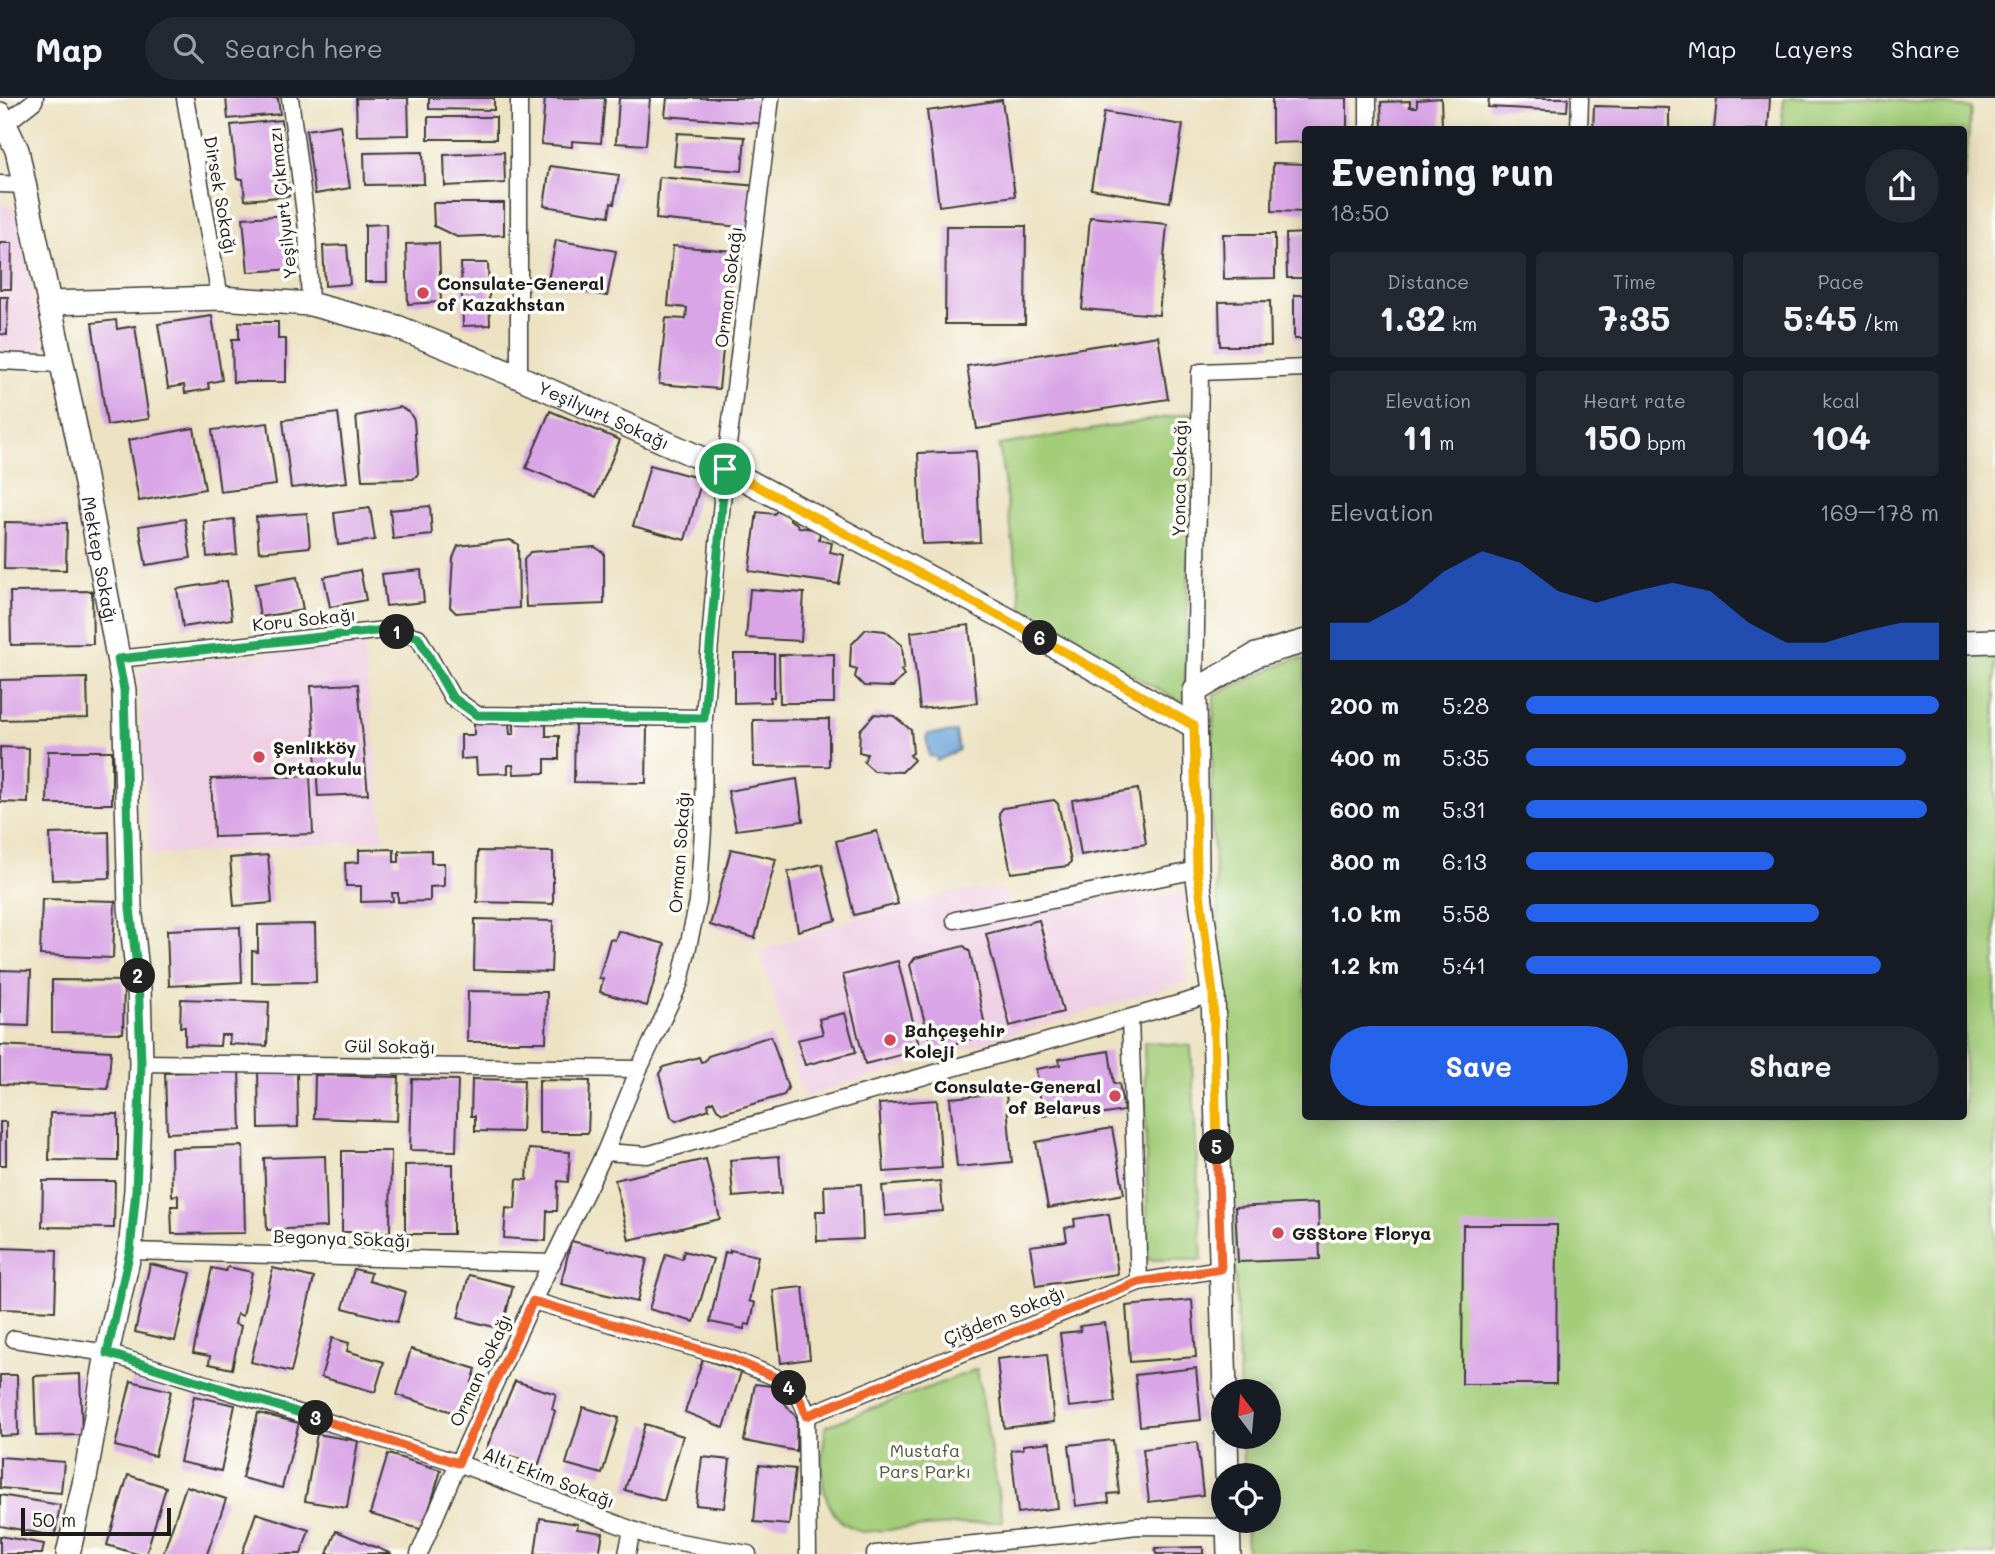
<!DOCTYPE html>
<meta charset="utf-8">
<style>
body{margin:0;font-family:Mali,sans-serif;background:#242831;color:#f1f3f6;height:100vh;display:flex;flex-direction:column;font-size:26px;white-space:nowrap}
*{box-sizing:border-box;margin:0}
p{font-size:23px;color:#9ea1a6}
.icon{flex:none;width:38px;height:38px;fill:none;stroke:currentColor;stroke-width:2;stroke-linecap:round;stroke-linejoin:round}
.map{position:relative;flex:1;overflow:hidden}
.details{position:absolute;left:1302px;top:28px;width:665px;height:994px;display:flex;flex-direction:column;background:#171b24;border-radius:7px;box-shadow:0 4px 18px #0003}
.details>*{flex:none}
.needle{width:46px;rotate:344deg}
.fabs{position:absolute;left:1211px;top:1281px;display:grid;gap:14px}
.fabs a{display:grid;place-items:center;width:70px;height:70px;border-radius:50%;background:#171b24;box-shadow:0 4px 18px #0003;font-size:35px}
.scale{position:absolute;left:21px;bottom:18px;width:150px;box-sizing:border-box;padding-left:7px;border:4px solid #1c1c1c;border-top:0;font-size:19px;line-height:24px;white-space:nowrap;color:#1c1c1c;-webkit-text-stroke:5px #fdfcf7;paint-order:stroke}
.pin{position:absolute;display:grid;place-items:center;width:60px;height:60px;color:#fff;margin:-30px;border:4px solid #fff;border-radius:50%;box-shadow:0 2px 7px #0007}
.km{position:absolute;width:35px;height:35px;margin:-18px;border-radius:50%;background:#222;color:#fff;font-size:19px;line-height:35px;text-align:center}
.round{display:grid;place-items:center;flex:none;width:74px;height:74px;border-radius:37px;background:#242831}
.head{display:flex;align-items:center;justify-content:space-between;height:119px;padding:0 28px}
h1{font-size:38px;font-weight:700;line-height:52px}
.stats{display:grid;grid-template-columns:repeat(3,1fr);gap:10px;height:119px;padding:7px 28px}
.stats div{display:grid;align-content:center;border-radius:7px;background:#242831;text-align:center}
.stats b{font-size:35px;font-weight:700}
.stats small{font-size:19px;font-weight:400}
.stats p{font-size:19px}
.chart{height:196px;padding:14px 28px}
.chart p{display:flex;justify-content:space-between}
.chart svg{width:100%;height:126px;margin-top:7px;fill:#2563eb;opacity:.7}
.cta{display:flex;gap:14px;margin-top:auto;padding:14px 28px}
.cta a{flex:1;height:80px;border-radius:42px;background:#2563eb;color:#fff;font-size:28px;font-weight:700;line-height:80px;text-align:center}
.cta a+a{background:#242831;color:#f1f3f6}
ul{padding:0 28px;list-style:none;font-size:23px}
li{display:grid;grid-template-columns:112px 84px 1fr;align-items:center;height:52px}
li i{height:18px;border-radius:9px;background:#2563eb}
header{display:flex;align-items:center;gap:42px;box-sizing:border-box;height:98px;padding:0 35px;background:#171b24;border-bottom:2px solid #363941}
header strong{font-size:33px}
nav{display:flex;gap:38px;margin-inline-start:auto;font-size:24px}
.search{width:490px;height:63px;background:#242831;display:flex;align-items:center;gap:18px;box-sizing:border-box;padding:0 24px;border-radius:38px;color:#9ea1a6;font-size:26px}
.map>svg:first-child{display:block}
</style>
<header>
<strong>Map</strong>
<div class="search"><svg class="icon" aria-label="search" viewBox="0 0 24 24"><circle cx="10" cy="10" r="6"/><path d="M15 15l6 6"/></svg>Search here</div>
<nav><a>Map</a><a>Layers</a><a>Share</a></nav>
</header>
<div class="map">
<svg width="1995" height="1456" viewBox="0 0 1995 1456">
<rect width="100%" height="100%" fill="#fdfcf7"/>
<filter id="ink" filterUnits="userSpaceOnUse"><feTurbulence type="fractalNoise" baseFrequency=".0143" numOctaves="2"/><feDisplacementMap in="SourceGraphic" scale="14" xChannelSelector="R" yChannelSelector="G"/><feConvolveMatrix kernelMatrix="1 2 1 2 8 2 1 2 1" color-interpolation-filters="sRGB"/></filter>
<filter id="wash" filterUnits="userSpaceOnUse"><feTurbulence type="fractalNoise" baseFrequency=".00686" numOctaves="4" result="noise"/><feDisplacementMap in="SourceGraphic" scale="28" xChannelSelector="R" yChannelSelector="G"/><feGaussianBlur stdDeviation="1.57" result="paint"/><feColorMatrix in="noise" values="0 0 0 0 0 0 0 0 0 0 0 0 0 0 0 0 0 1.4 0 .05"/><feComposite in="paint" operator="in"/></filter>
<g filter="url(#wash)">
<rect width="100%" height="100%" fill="#ece2c2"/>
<!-- built -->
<path fill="#efd0e5" d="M0 106 16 111 44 253 0 252Z
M363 545 384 742 149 757 138 577 146 569Z
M1004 791 1012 817 1136 797 1184 796 1187 884 803 999 759 853 846 823 958 793Z"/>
<!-- green -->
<path fill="#a3cd79" stroke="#60744a" stroke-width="2" d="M1784 0H1869L1971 10 1964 87V32L1781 31Z
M1192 315 1185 606 1023 516 999 347Z
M1964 556H1995V1456H1247L1246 1423H1269V1377H1244L1242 1339H1269V1293H1240L1221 850 1211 715 1214 597 1294 561H1305L1306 1018H1964Z
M1144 944 1191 948 1202 1162H1148Z
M977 1271 1003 1423 862 1434C856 1431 847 1428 842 1424 816 1401 821 1359 826 1328Z"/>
<!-- water -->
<path fill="#66a2d7" stroke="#415f7a" stroke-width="2" d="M956 634 959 652 937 663 936 659 929 658 926 639 928 636Z"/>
<g id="blocks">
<!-- building -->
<path fill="#d9a5e6" d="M226 0H278L280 16 228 21Z
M356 0H408L409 37 357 38Z
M429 0H494V12L429 11Z
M545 0H605L601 45 572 43V49L541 46Z
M619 0H650L646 47 616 45Z
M667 0H769L767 26 665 18Z
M1272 0H1347V32H1306V44L1272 45Z
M1441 0 1442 29H1438V32L1382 30 1381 4 1410 3V9H1417V2Z
M1489 0H1568L1567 13 1488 9Z
M1717 0H1770L1768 32H1714Z
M1002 2 1015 98 939 108 927 13Z
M1594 8 1669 10V32H1593Z
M1104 14 1183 27 1170 104 1091 91Z
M428 19H496V41H428Z
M281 22 289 98 245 102 243 81H237L231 27Z
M340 27 350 90 315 96 306 32Z
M677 35 745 39 742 73 674 68Z
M423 54 424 86 365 87 364 55Z
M504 54 505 85 445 88 444 57Z
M1273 65 1306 66V114L1272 113Z
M550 68 619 77 614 106 611 105 609 118 544 108Z
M659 79 757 88 751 130 656 121Z
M433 105H504V137L457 139 434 128Z
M289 117 293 171 248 174 243 120Z
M1090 119 1167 126 1159 217 1082 211Z
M386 126 387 184H365V127Z
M946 128H1026L1025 226H945Z
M1306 135V180H1287L1286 136Z
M1223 136H1275V180L1224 181Z
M556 142 616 153 607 198 547 187Z
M0 145H12L11 191H0Z
M439 145 441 204 408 206 406 146Z
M347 147 350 186 325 188 323 148Z
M673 148 733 153 719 291 659 286 666 220 686 221 687 210 668 208Z
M461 165H488L490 227 463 228Z
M1294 197H1306V241H1294Z
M0 199H8L7 237 0 236Z
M1270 203 1271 248H1220L1219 204Z
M212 218 222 282 208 285 209 291 185 295 184 287 168 290 158 226Z
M116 222 117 231 135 228 149 321 107 327 92 225Z
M239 224H278V241H286V284H233L232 241H239Z
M1158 238 1168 301 977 331 967 268Z
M400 309 409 314 414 322 418 376 413 381 362 382 356 318Z
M550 313 620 342 596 399 526 370Z
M338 315 347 384 291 390 283 322Z
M268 325 276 387 220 394 212 332Z
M194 330 205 391 139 403 128 342Z
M976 353 980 444 922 446 918 355Z
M650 367 702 381 685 442 633 428Z
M430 408 432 437 393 441 390 412Z
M370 410 375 442 338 447 334 415Z
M777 413 790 415V422L796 425 799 429 820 432 819 442 832 445 830 454 844 457 839 486 749 473 757 414 774 416Z
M307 415 310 449 259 454 256 419Z
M185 421 191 460 146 467 139 428Z
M234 421 237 456 207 459 204 424Z
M5 424 67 425 66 472 4 471Z
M510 442 518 446 519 510 456 515 450 509 453 460 458 448Z
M595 449 604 455V506L526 509 524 462 530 454Z
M360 472 366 502 330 509 324 479Z
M421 472 424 504 386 508 382 476Z
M297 479 303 512 260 519 255 486Z
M227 483 232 521 183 529 177 491Z
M750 491 804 495 801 543 746 540Z
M92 493 93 546 11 547 10 494Z
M969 527 977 605 920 611 911 534Z
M866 531 885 533 902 547 904 570 901 572 904 577 893 589 864 588 855 579 857 571 850 569 851 547Z
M734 556H774V599H770V604L734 605Z
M834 556V605H780L779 557Z
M87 580 88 620 0 622V582Z
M358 586 368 696 318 698 311 588Z
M875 616 894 618 911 632 913 655 910 657 914 662 902 674 874 673 864 664 867 656 859 654 860 632Z
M829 621V668L754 669 753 622Z
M509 624 510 636H514V625L546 624V638H559V661H545V675L514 676 513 667H508V675L477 676 476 660 461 661V637H474V625Z
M575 627 647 628 646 685 574 684Z
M0 649 29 650 28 705 0 704Z
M48 653H112V706H47Z
M310 678 313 736 214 739 211 681Z
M797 681 803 723 736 732 728 693Z
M1138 691 1146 746 1081 757 1072 702Z
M1054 702 1058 706 1071 763 1068 768 1011 775 999 715 1003 710Z
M877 733 898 806 854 817 836 743Z
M109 734 110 780 52 782 50 736Z
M394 751V764H399V753L431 752V765H444V788L430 789V803L398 804V795H392L393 803 361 804V788H346L345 765 359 764V752Z
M731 751 776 761 755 840 710 827Z
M478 753 553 754V806L477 804Z
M268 757 272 805 234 808 230 760Z
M822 766 836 822 798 833 788 774Z
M42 801 115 803 113 860 40 857Z
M475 821 553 823 551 874 474 872Z
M1039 822 1063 914 1010 928 986 836Z
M315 826 316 884 252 885V853L258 854V827Z
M240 829 242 884 169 888 167 832Z
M618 833 665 846 647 908 600 894 603 881 599 880 610 841 615 842Z
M964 848 970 854 986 933 982 938 936 951 931 948 910 867 915 860Z
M898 863 920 952 865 966 843 877Z
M0 872 31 873 29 928 0 927Z
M52 882 124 883 123 935 52 934Z
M468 893 547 894 546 944H467Z
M181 901 269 904 267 948 229 946 230 937H221L220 948 185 947V929H180Z
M845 915 856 954 805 967 797 942 823 936 819 921Z
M771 938 788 990 784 997 723 1015 717 1011 713 1003 708 1006 709 1011 676 1023 671 1019 659 976 663 969 699 959 701 964 705 963 708 958Z
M0 947 111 953 108 991 0 986Z
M1109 953 1114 986 1119 985 1124 1013 1086 1019 1084 1011 1043 1018 1036 971 1060 967 1059 961Z
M239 973 241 1032 167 1035 165 975Z
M297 973 298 1029 259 1030 258 974Z
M315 977 399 979 397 1023 314 1020Z
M412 981 458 982 456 1053 410 1052Z
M472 981 524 982 522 1034 475 1033V1018H471Z
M539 982 590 983 588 1035H539Z
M1006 995 1012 1064 957 1069 950 1000Z
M937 1002 942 1070 884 1074 879 1006Z
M50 1015 118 1016V1063L49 1062Z
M0 1024H6V1067H0Z
M1112 1030 1124 1096 1048 1110 1036 1044Z
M243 1048 245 1135 172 1136 171 1108H178V1097L172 1098 171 1050Z
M529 1051 570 1054 568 1084 558 1083 557 1113H547L546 1143 504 1140 506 1110 515 1111 517 1081 527 1082Z
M342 1053H391L390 1134H342Z
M325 1058 327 1129 267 1132 264 1060Z
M779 1058 782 1095 733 1099 730 1062Z
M706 1061 720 1121 629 1142 615 1082Z
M453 1066V1136H405V1067Z
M43 1083H115L114 1130 42 1129Z
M940 1083 943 1113 885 1118 882 1088Z
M861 1086 863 1141 817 1143 816 1113H825L824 1088Z
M1318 1105 1320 1161 1238 1164 1235 1109Z
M1109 1116 1118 1176 1036 1188 1030 1148 1067 1143 1065 1130 1075 1128 1074 1121Z
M1463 1127H1557L1556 1286H1462Z
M571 1143 647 1161 637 1204 561 1186Z
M0 1150 57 1152 55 1213 0 1211Z
M730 1152 758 1158 749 1203 755 1205 750 1227 745 1226 744 1231 710 1224 725 1154 730 1155Z
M684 1153 713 1161 694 1224 649 1211 666 1156 682 1161Z
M150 1166 191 1175 175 1243 135 1234Z
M228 1169 252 1174 243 1218 237 1216 235 1226 241 1228 232 1271 209 1266 210 1258 193 1255 212 1170 226 1173Z
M273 1170 314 1180 291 1274 251 1264Z
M354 1171 371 1175 369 1183 406 1194 397 1224 343 1210Z
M469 1177 513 1188 502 1231 458 1220Z
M803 1189 810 1261 781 1265 773 1192Z
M1192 1202 1196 1259 1130 1264 1126 1208Z
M1105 1225 1115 1304 1069 1309 1060 1235 1081 1233 1080 1228Z
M332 1240 349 1245 347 1253 384 1264 375 1294 321 1279Z
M411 1251 476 1271 462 1317 397 1297Z
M1047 1256 1054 1324 1004 1330 997 1261Z
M703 1261 741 1274 724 1330 685 1314Z
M1196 1270 1201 1322 1140 1328 1135 1277Z
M80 1276 82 1337 36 1338 34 1278Z
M0 1277H17L18 1337 0 1338Z
M131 1283 171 1293 155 1358 115 1348Z
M515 1283 556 1296 552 1311 555 1313 539 1366 486 1351Z
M755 1286 771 1288 797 1320 796 1353 744 1343Z
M194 1298 235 1307 221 1373 180 1364Z
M583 1309 619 1320 602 1376 566 1366Z
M258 1315 299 1325 282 1390 242 1380Z
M645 1326 683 1338 664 1403 625 1392Z
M317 1336 358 1343 347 1410 305 1403Z
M1113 1342 1119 1395 1108 1396 1109 1404 1076 1408 1069 1347Z
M1050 1344 1058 1410 1018 1415 1011 1352 1023 1351V1347Z
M1197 1344 1203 1397 1149 1404 1143 1351Z
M388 1356 441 1372 423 1432 370 1416Z
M0 1359 64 1364 61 1395 0 1390Z
M702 1359 730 1362 724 1410 696 1407Z
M759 1367 795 1371 789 1427 754 1424Z
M128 1377 166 1389 146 1456H137L107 1447Z
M186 1388 226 1401 207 1456H163Z
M0 1397 60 1407 55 1438 0 1428Z
M256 1415 309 1432 301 1456H242Z
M540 1420 578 1426 577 1431 603 1435 599 1456H535Z
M336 1433 392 1456H327Z
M0 1438 44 1446 42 1456H0Z
M1203 1449V1456H1156L1155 1450Z"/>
</g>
</g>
<g filter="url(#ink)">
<use href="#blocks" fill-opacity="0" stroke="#3b3a35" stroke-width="2"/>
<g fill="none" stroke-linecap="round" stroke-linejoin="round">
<!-- minor casing -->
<g stroke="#3b3a35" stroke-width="19">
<path id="minor" d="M185 0 220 200
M290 0 307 131 310 206
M5 26 34 3 35 0
M1368 32V0
M1579 32 1580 0
M0 86 24 87
M0 263 62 266
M519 279V0
M118 561 385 532 418 539 452 599 477 617 704 620
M1195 593 1200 274 1306 270
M955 822 1197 772
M1130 921 1139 1184
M141 965 639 971
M605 1054 647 1057 1213 896
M130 1153 552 1165
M533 1203 729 1260 775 1279 798 1297 804 1308 806 1318 808 1456
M14 1241 107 1255 458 1365 651 1439 748 1456
M806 1318 1139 1184 1221 1171
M419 1456 458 1365 533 1203 605 1054 639 971 680 884 698 804 703 732 704 620 716 468 725 371 771 0
M627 1456 632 1432
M875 1456 1063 1437 1137 1428 1228 1429"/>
</g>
<!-- secondary casing -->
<g stroke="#3b3a35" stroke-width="26">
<g id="secondary">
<path id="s1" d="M0 16 17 52 78 342 124 592 130 809 139 890 141 965 136 1092 130 1153 107 1255 84 1386 68 1456"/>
<path id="s2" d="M49 205 220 200 310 206 397 229 519 279 725 371 1009 522 1194 628"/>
<path d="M1964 544 1995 543"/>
<path d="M1225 1293 1213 896 1197 772 1195 593 1256 557 1306 543"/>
<path d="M1226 1339 1227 1377"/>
<path d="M1228 1423 1229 1456"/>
</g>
</g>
<!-- minor -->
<use href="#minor" stroke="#fff" stroke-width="16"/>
<!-- secondary -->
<use href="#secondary" stroke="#fff" stroke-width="23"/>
</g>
</g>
<g fill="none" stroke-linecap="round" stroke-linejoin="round" filter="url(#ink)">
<!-- split-1 casing -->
<g stroke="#fff" stroke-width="14">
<path id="split-1" d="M397 534 418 539 452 599 477 617 704 620 725 371"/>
</g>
<!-- split-2 casing -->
<g stroke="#fff" stroke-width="14">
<path id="split-2" d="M138 878 130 810 124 592 118 561 385 532 397 534"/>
</g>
<!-- split-3 casing -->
<g stroke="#fff" stroke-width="14">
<path id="split-3" d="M138 878 141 965 136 1092 130 1153 107 1255 316 1320"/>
</g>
<!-- split-4 casing -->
<g stroke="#fff" stroke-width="14">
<path id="split-4" d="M316 1320 458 1365 533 1203 729 1260 775 1279 789 1290"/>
</g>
<!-- split-5 casing -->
<g stroke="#fff" stroke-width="14">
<path id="split-5" d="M789 1290C799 1298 803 1305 806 1318L1139 1184 1221 1171 1217 1049"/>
</g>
<!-- split-6 casing -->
<g stroke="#fff" stroke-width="14">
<path id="split-6" d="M1040 540 1194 628 1197 772 1213 896 1217 1049"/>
</g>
<!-- split-7 casing -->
<g stroke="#fff" stroke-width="14">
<path id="split-7" d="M725 371 1040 540"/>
</g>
<!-- split-1 -->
<use href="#split-1" stroke="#22a559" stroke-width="9"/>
<!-- split-2 -->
<use href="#split-2" stroke="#22a559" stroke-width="9"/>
<!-- split-3 -->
<use href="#split-3" stroke="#22a559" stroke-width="9"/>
<!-- split-4 -->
<use href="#split-4" stroke="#f0652b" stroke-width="9"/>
<!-- split-5 -->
<use href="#split-5" stroke="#f0652b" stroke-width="9"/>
<!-- split-6 -->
<use href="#split-6" stroke="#f5b400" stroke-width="9"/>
<!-- split-7 -->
<use href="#split-7" stroke="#f5b400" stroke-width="9"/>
</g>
<!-- markers -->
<g fill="#d1495b" stroke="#fdfcf7" stroke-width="2.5">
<circle cx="423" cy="195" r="7"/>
<circle cx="259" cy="659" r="7"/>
<circle cx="890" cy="942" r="7"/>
<circle cx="1115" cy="998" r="7"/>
<circle cx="1278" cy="1135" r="7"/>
</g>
<g text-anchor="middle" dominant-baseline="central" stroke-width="7" stroke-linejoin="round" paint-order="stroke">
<!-- street labels -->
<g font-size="18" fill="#1c1c1c" stroke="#fdfcf7">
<text transform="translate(221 97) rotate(80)">Dirsek Sokağı</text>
<text transform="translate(282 105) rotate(-96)">Yeşilyurt Çıkmazı</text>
<text transform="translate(728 189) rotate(-83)">Orman Sokağı</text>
<text stroke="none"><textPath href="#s2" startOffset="576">Yeşilyurt Sokağı</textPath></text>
<text transform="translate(1179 380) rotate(-89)">Yonca Sokağı</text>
<text stroke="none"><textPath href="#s1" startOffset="458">Mektep Sokağı</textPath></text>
<text transform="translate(304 521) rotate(-6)">Koru Sokağı</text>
<text transform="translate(679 754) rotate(-86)">Orman Sokağı</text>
<text transform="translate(390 948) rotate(1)">Gül Sokağı</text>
<text transform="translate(342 1140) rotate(2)">Begonya Sokağı</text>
<text transform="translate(1004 1217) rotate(-22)">Çiğdem Sokağı</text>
<text transform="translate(480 1272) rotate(-65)">Orman Sokağı</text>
<text transform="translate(549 1379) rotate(21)">Altı Ekim Sokağı</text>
</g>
<!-- poi labels -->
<g font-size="18" font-weight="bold" fill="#1c1c1c" stroke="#fdfcf7" text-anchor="start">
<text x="437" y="185">Consulate-General<tspan x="437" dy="21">of Kazakhstan</tspan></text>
<text x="273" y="649">Şenlikköy<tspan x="273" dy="21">Ortaokulu</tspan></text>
<text x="904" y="932">Bahçeşehir<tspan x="904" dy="21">Koleji</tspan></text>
<text x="1101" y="988" text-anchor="end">Consulate-General<tspan x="1101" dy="21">of Belarus</tspan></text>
<text x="1292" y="1135">GSStore Florya</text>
</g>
<!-- park labels -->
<g font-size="18" fill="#4b5a3d" stroke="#fdfcf7">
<text x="925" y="1352">Mustafa<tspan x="925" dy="21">Pars Parkı</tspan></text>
</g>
</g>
</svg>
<div class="fabs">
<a><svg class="needle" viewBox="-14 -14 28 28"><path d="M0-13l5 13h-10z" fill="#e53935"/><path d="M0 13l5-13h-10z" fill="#9ea1a6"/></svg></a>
<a><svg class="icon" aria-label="locate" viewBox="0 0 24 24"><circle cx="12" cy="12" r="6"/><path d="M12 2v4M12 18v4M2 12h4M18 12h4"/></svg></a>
</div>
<div class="scale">50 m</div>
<div class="pin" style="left:725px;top:371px;background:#1e9e55"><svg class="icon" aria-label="arrive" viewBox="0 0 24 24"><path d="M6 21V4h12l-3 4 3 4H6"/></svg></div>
<b class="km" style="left:397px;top:534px">1</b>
<b class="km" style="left:138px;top:878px">2</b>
<b class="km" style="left:316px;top:1320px">3</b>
<b class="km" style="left:789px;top:1290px">4</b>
<b class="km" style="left:1217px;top:1049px">5</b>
<b class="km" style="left:1040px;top:540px">6</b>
<section class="details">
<div class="head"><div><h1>Evening run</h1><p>18:50</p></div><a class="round"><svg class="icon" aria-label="share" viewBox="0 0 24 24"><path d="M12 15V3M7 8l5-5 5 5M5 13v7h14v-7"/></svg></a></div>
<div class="stats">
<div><p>Distance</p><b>1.32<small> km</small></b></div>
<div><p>Time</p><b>7:35</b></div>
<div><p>Pace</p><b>5:45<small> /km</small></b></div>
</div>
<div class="stats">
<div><p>Elevation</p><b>11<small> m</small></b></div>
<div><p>Heart rate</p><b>150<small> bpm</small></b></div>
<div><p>kcal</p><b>104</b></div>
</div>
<div class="chart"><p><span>Elevation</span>169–178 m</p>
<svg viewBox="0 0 160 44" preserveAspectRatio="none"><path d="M0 44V31L10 31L20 24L30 13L40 6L50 10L60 20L70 24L80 20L90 17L100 20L110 31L120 38L130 38L140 34L150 31L160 31V44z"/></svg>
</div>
<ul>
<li><b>200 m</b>5:28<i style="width:100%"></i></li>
<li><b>400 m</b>5:35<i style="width:92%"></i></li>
<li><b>600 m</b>5:31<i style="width:97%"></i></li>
<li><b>800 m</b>6:13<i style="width:60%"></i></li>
<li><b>1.0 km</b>5:58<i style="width:71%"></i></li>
<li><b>1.2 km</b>5:41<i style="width:86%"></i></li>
</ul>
<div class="cta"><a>Save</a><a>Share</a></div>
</section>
</div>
